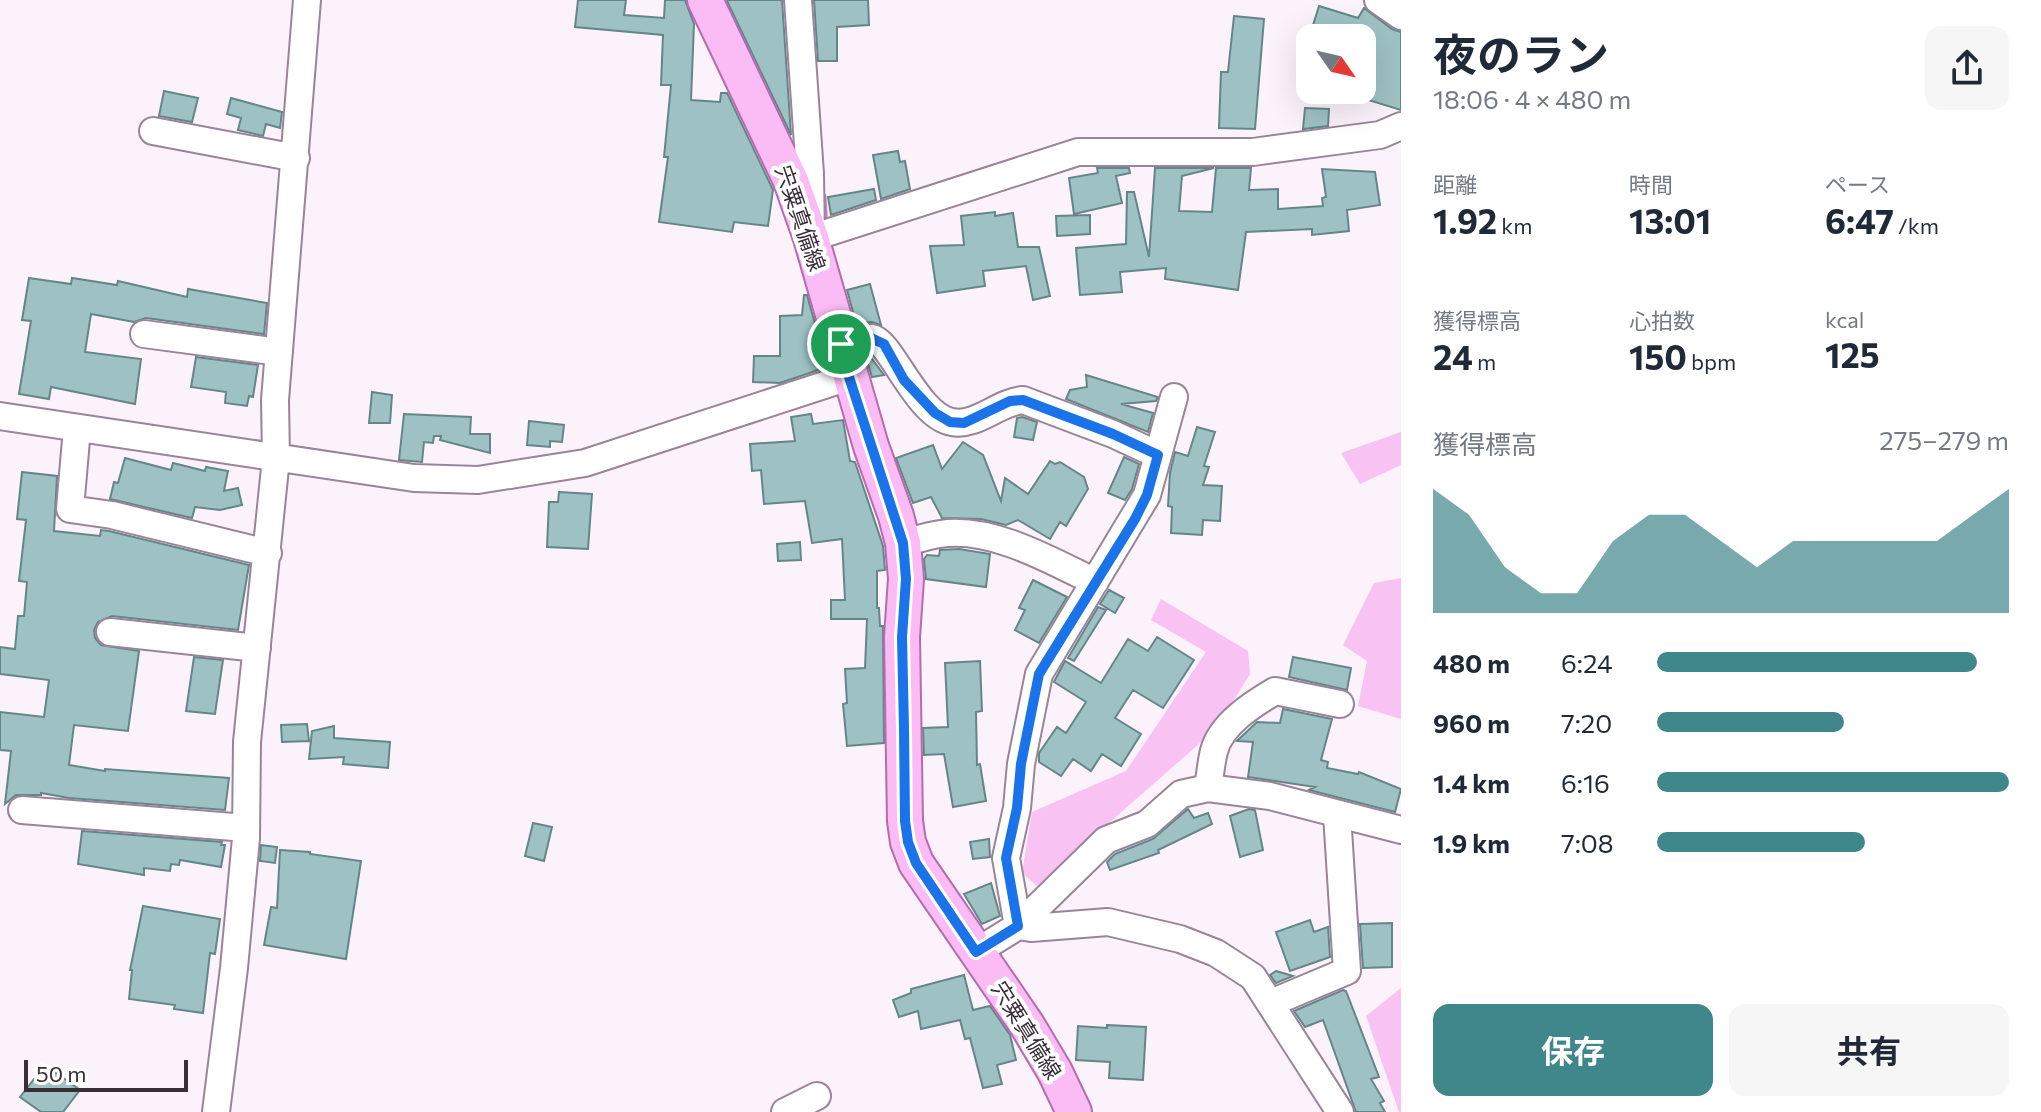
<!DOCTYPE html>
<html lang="ja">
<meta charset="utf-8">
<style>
body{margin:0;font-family:Commissioner,"Noto Sans JP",sans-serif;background:#f6f6f7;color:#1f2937;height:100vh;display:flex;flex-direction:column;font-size:30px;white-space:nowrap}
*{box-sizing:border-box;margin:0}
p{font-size:26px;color:#747a83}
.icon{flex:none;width:44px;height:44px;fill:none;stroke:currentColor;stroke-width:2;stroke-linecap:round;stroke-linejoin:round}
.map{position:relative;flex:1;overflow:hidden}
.side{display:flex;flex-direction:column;background:#fff;width:640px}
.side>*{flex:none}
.needle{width:52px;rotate:124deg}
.fabs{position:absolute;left:1296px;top:24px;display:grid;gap:16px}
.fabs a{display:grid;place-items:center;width:80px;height:80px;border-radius:16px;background:#fff;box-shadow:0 8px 32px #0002;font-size:40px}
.scale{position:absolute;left:24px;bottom:20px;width:164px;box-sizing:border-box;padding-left:8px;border:4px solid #372e36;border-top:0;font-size:22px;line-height:28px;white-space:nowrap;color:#372e36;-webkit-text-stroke:6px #fff;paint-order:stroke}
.pin{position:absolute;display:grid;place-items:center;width:68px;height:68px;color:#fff;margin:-34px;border:4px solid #fff;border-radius:50%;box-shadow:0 2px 8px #0007}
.round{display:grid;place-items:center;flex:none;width:84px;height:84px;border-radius:16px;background:#f6f6f7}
.summary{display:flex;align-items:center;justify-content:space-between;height:136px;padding:0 32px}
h1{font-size:44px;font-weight:700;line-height:60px}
.figures{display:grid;grid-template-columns:repeat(3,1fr);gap:12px;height:136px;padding:8px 32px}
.figures div{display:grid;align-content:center}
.figures b{font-size:34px;font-weight:700}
.figures small{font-size:22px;font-weight:400}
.figures p{font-size:22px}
.chart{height:224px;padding:16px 32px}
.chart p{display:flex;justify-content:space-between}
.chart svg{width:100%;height:144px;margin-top:8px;fill:#3f878b;opacity:.7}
.primary-button{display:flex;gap:16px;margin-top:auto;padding:16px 32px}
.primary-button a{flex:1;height:92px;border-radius:16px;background:#3f878b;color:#fff;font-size:32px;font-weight:700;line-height:92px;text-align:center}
.primary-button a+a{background:#f6f6f7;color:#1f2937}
ul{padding:0 32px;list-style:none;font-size:26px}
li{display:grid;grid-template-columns:128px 96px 1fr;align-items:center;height:60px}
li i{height:20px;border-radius:10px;background:#3f878b}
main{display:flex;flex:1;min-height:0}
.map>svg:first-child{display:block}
</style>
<main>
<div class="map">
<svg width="1401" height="1112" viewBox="0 0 1401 1112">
<rect width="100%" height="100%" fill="#fcf2fb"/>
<!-- green -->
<path fill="#f8c2f2" d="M1401 432V465L1360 484 1341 453Z
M1401 578V719L1358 706 1367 661 1343 645 1374 583Z
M1161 599 1248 651 1250 674 1216 729 1037 886 1022 873 1032 812 1126 771 1206 652 1151 620Z
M1401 988V1112H1399L1366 1016Z"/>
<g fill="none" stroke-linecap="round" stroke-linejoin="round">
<!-- stream -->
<path stroke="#c483bd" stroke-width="7" d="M823 197 825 229"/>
</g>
<!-- building -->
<path fill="#9ec2c4" stroke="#648688" stroke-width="2" d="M578 0H626L624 15 664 18 665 0H685L694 24 691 100 720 102 721 93H727L773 190 768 226 734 222 732 232 659 222 668 157H664L671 85H661L663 35 575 27Z
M728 0H782L791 135 727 1Z
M814 0H868L869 25 837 27V61H818Z
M1319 6 1358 18 1364 8 1392 29 1401 32V110L1362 98V59L1369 38H1309Z
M1234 16 1264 19 1255 129 1219 128 1221 72H1228Z
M164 91 198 98 192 122 159 116Z
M231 98 282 112 280 128 266 124 263 136 238 130 241 118 227 114Z
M1305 108 1329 109 1328 126 1303 129Z
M898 151 900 162 905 161 910 189 881 199 873 155Z
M1097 168H1129L1130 173 1116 176 1122 203 1074 214 1069 178 1098 173Z
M1155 168H1214L1182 176 1179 211 1212 212 1216 168H1251L1249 190 1278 189V209L1323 206 1322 198 1326 197 1322 169 1375 172 1380 205 1347 210 1349 231 1312 235V229L1246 232 1238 290 1165 279 1166 268 1120 272 1122 292 1080 295 1076 248 1126 244 1127 192H1134L1149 257Z
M874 189 876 200 831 215 828 197Z
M995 212V216L1013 213 1018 247H1039L1050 296 1033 300 1026 266 983 271 985 286 937 293 930 246 964 245 961 216Z
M1090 215V234L1057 236 1056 216Z
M29 278 71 284 72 278 117 285 118 281 187 297 188 289 267 303 264 334 146 318 134 322 91 314 85 352 141 359 135 404 51 387 49 399 19 394 31 321 22 320Z
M870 284 881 325 872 322 856 323 847 290Z
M804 295H807L825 360H819L821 369 780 383 753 382 754 356H780V316L802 315Z
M865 354 869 355 884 375 872 377Z
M196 357 258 365 253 397 249 396 247 406 225 403 226 392 191 387Z
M1086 375 1158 397 1156 401 1121 404 1153 413 1148 432 1066 399 1070 390 1087 387Z
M372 392 392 395 390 423H369Z
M404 414 471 417 470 434H490V453L440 440 441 436H434L433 443 424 442 422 462 399 460Z
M811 414 813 424 843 420 850 461 855 462 883 546 885 570 877 571V608H879L880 626H883L884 743 847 746 843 704 847 703 845 669 865 668 867 619H831V600H845L842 539 812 543 805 501 764 504 761 470 752 471 750 444 795 441 791 417Z
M1022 417 1037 422 1033 440 1014 437 1017 418Z
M529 421 564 425 562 442 550 441V447L527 445Z
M1197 427 1215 432 1204 466 1209 467 1203 485 1222 486 1220 521 1203 520 1202 535 1171 533 1172 507 1168 506 1170 473 1175 452 1188 456Z
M963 442 983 455 1001 501 1005 478 1028 494 1050 461 1055 464 1060 462 1084 477 1088 489 1066 526 1060 522 1050 539 1018 520 1006 525 981 519 942 518 931 497 913 503 896 458 933 445 942 469Z
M1124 457 1139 464 1132 489 1125 500 1108 493Z
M125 458 171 470 173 463 205 471 206 467 228 471 224 491 238 488 242 505 220 510 195 507 192 518 110 499 114 482 118 483Z
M22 472 57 476 54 531 100 536 101 530 109 531 249 565 238 630 112 616 98 622 94 630 95 638 101 645 139 651 128 731 74 725 69 765 105 771V769L229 778 225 810 69 798 41 793V795H16L5 804 11 751 0 750V712L44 717 49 680 0 674V647L15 649 18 616H24L27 582 19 581 26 520 17 519Z
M559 492 592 494 588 549 547 547 549 502H558Z
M800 542 801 560 778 561 777 544Z
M959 549 990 554 986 587 926 579 924 559 927 555 939 556 940 550Z
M1033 580 1067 597 1039 643 1015 630 1025 610 1019 608Z
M1109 590 1124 598 1115 613 1100 604Z
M1098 607 1106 610 1074 661 1068 658Z
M1157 637 1194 660 1163 708 1133 690 1115 718 1141 734 1121 766 1102 754 1091 771 1073 759 1061 776 1039 762V753L1057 727 1066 733 1086 702 1054 682 1065 661 1101 683 1128 639 1148 651Z
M194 657 223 660 215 714 186 711Z
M1293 657 1351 668 1347 690 1289 677Z
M980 661 982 711 976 712 977 765 980 764 986 801 953 807 944 754 924 755 923 728 948 727 945 663Z
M1283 709 1332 719 1321 760 1328 762 1327 768 1358 774 1359 772 1401 789 1395 812 1309 790 1315 787 1248 777 1253 742 1237 741 1257 722 1280 723Z
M307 724 309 741 282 742 281 725Z
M334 726V738L390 742 388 768 343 764 344 757 309 759 312 731Z
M1188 809 1194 818 1208 813 1212 824 1158 850 1159 853 1110 870 1107 862 1115 854 1153 839Z
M1249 809 1255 810 1263 850 1240 857 1230 816Z
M533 823 552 827 544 861 525 856Z
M82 831 222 842 221 845H225L221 867 180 860 179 865 171 864 170 871 144 868V875L78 864Z
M989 839 990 857 973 859 970 842Z
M261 845 277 847 275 863 260 861Z
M280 850 310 852V854L361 861 346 959 264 945 271 907 277 908Z
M991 883 1000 916 982 924 964 894Z
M143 906 220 919 215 954 210 953 203 1013 174 1009 175 1005 129 999 132 970H130Z
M1310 920 1314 932 1328 927 1330 957 1290 971 1276 932Z
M1392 923V967L1363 968 1360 924Z
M1276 971 1293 976 1276 983 1270 975Z
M964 975 973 1010 990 1006 1010 1035 1016 1060 997 1065 1002 1084 983 1088 970 1038 965 1039 960 1020 921 1029 918 1011 899 1017 893 1000 911 993V989Z
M1343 990 1346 991 1379 1077 1371 1079 1384 1101 1380 1103 1385 1112H1356L1323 1020 1305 1027 1294 1011Z
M1107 1025 1146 1027 1143 1080 1109 1078 1110 1062 1076 1060 1078 1026 1107 1028Z
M51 1069 80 1090 63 1112H41L20 1097 34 1079 41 1084Z"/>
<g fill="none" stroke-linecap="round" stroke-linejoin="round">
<!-- minor casing -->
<g stroke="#9a8497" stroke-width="30">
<path id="minor" d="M798 0 810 174 811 238 1078 152H1253L1380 135 1401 126
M1378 0 1401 16
M153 131 296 158
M144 334 279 352
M841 344C850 342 863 337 872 338 891 341 917 416 952 422 976 427 999 402 1023 400L1113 434 1158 455
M0 416 414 478 478 480 585 463 849 377
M77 428 70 509 112 515 268 553
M903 543C915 540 927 536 940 534 991 526 1050 560 1095 582
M110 632 257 648
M1208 788C1210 776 1211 763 1214 751 1221 724 1253 704 1275 691L1340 704
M22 810 246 828
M1018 926 1006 858 1017 808 1021 764 1039 674 1147 495 1174 397
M1018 926 1031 928 1108 922 1180 939 1216 953 1253 977 1340 1112
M976 952 1018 926 1106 840 1147 824 1181 794 1208 788 1270 796 1401 830
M1271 1003 1347 971 1337 814
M216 1112 234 968 246 838 247 742 276 458 275 400 307 0
M785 1112 817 1096"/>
</g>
<!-- major casing -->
<g stroke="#b56cae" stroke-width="38">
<path id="major" d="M705 0 791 181 811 238 871 446 896 516 903 543 906 579 902 637 905 821 908 842 916 863 1027 1025 1055 1072 1074 1112"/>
</g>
<!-- minor -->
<use href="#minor" stroke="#fff" stroke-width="26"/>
<!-- major -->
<use href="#major" stroke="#fbbbf5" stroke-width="34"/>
</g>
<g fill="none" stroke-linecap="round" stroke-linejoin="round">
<!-- route casing -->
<g stroke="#fff" stroke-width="16">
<path id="route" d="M871 338 884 344 904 380 935 413 950 422 964 423 1010 401 1023 400 1113 434 1158 455 1147 495 1135 519 1039 674 1021 764 1017 808 1006 858 1018 926 976 952 916 863 908 842 905 821 904 729 902 637 906 579 903 543 849 377 841 344Z"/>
</g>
<!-- route -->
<use href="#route" stroke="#1a73e8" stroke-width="10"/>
</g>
<g text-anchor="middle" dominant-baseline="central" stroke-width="8" stroke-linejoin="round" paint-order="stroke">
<!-- street labels -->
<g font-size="22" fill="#372e36" stroke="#fff">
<text transform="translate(801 218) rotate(71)">宍粟真備線</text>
<text transform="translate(1027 1030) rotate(58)">宍粟真備線</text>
</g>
</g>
</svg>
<div class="fabs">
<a><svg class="needle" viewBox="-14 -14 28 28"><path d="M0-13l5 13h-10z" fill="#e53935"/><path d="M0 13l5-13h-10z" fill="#747a83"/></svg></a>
</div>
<div class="scale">50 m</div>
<div class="pin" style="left:841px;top:344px;background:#1e9e55"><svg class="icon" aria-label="arrive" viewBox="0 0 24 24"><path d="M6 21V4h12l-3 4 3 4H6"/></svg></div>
</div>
<section class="side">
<div class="summary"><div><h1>夜のラン</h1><p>18:06 · 4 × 480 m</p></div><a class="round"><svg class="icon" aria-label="share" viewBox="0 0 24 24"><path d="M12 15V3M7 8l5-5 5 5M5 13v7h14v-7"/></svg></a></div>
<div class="figures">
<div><p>距離</p><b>1.92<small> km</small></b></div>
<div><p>時間</p><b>13:01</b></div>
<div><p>ペース</p><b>6:47<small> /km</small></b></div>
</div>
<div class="figures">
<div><p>獲得標高</p><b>24<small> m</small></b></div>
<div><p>心拍数</p><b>150<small> bpm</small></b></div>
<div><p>kcal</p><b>125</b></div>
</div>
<div class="chart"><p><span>獲得標高</span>275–279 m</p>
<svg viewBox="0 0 160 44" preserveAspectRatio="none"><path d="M0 44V6L10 14L20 30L30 38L40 38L50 22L60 14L70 14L80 22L90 30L100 22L110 22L120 22L130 22L140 22L150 14L160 6V44z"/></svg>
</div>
<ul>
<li><b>480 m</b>6:24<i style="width:91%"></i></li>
<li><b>960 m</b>7:20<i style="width:53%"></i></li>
<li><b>1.4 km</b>6:16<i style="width:100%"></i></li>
<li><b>1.9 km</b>7:08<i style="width:59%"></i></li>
</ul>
<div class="primary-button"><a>保存</a><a>共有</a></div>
</section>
</main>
